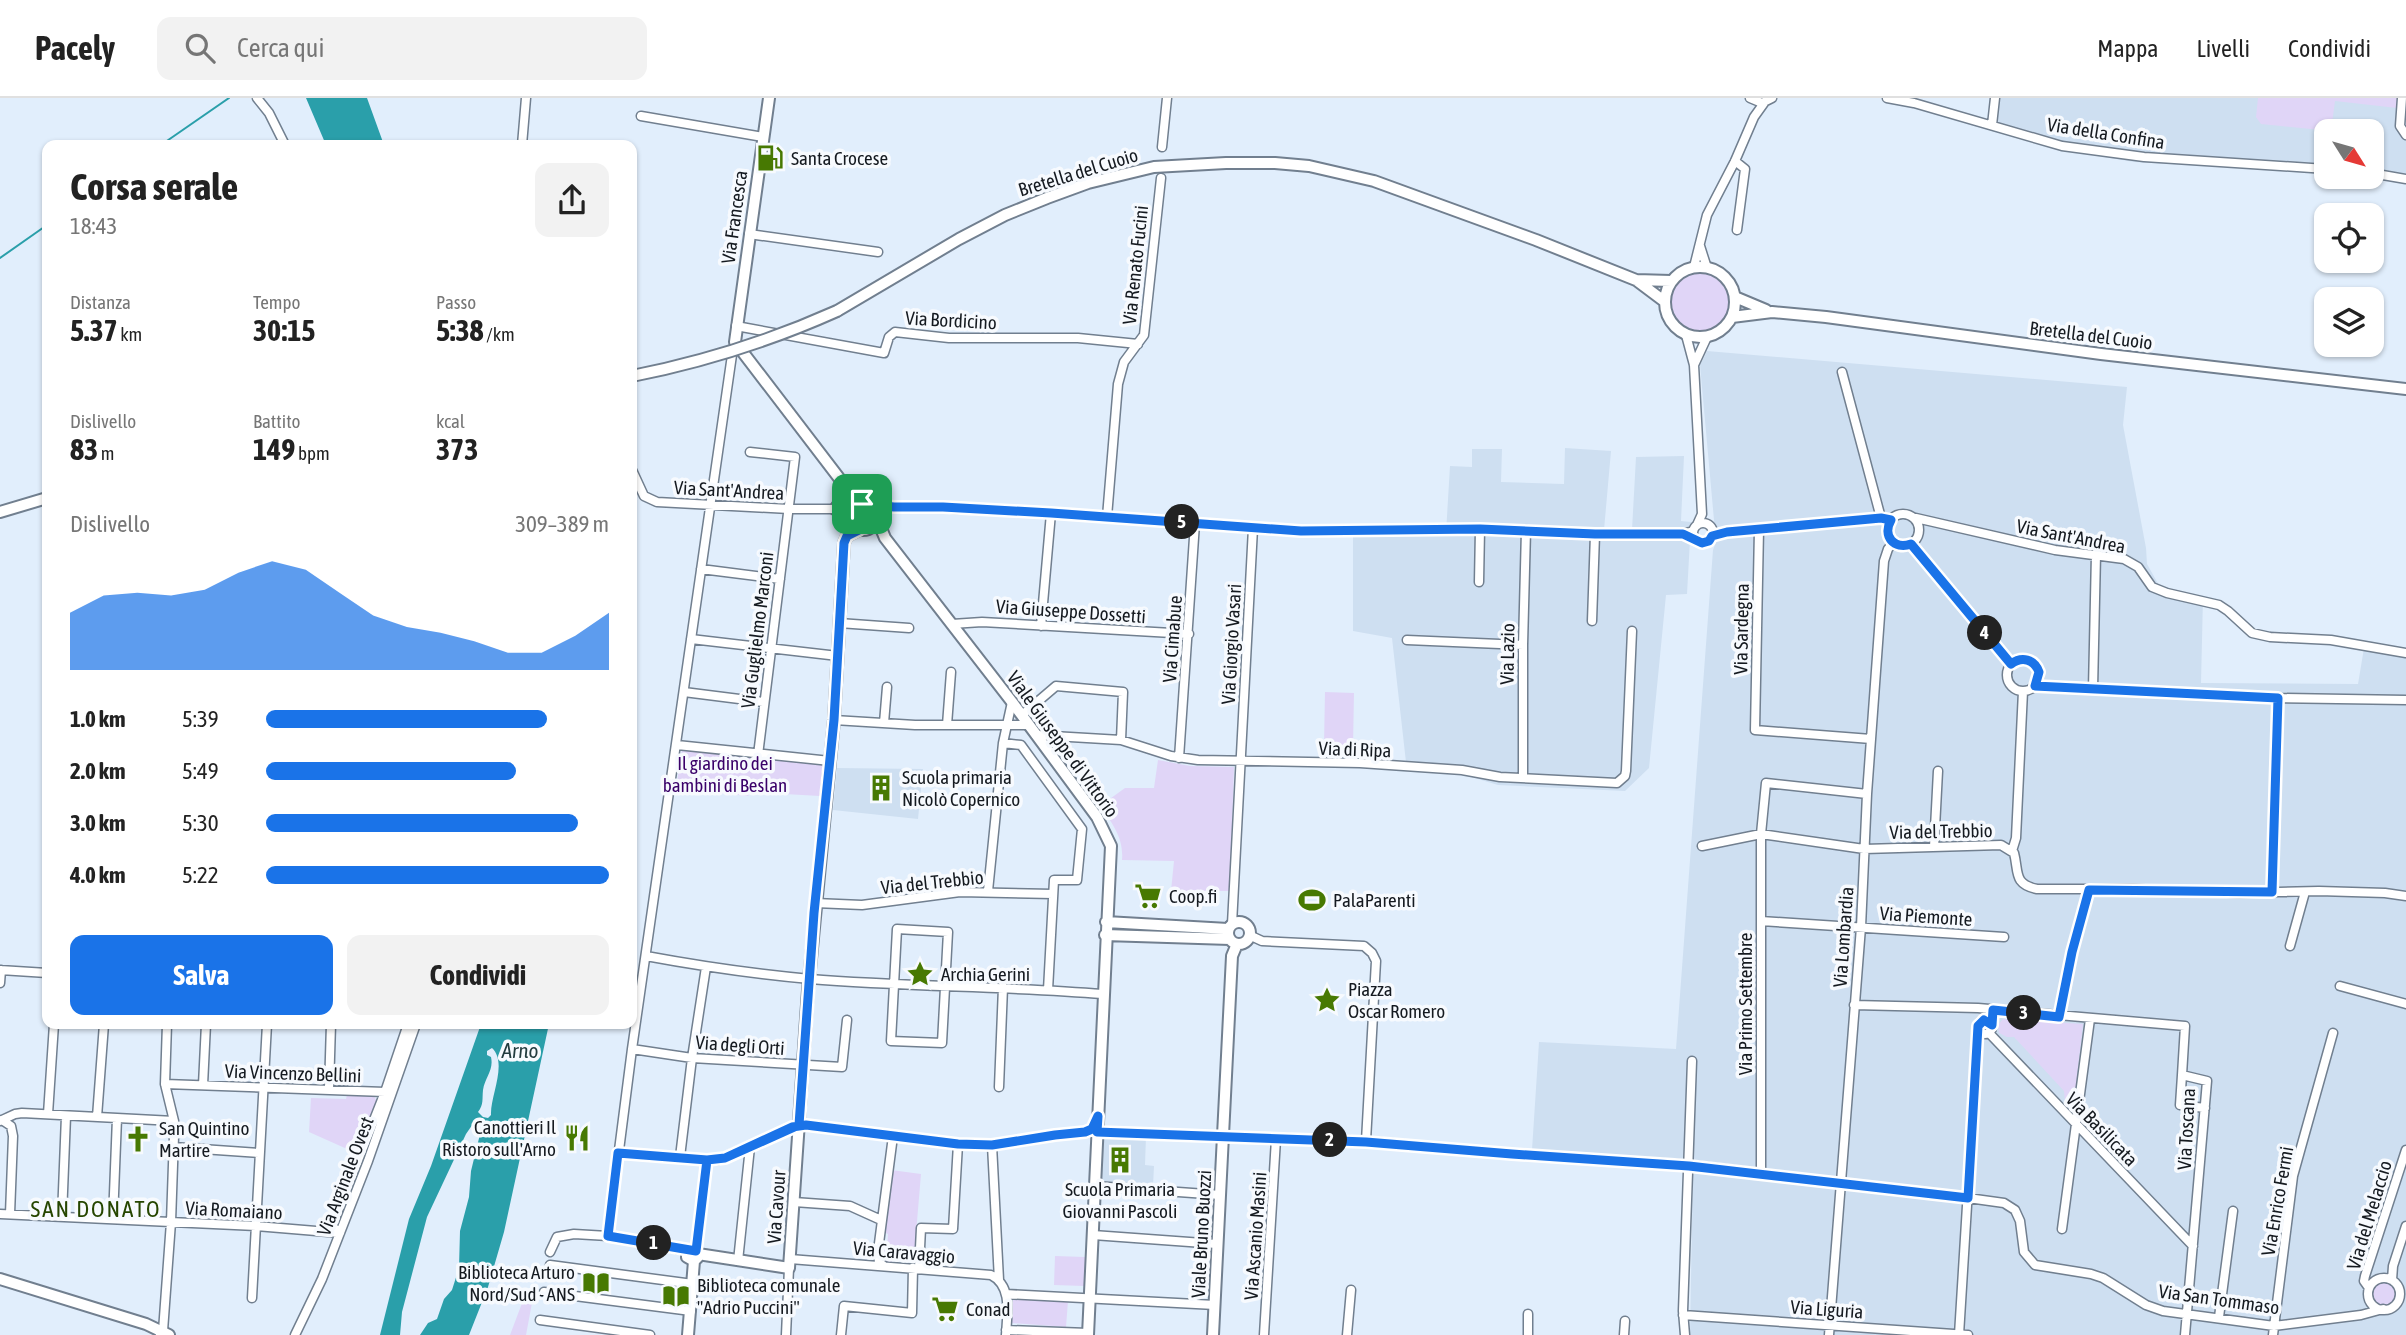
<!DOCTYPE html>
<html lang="it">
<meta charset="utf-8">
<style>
body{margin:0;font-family:"Asap Condensed",sans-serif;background:#f2f2f2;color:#222;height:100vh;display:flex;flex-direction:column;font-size:26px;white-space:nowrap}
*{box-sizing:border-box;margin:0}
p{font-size:23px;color:#767676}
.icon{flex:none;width:38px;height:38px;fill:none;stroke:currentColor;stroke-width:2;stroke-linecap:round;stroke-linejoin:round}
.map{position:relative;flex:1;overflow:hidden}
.drawer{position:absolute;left:42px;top:42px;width:595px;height:889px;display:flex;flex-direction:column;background:#fff;border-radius:14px;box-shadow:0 2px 5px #0004}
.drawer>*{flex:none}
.needle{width:46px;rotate:127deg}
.buttons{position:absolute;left:2314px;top:21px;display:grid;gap:14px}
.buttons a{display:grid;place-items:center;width:70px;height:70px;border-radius:14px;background:#fff;box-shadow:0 2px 5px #0004;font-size:35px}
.pin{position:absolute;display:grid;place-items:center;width:60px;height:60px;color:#fff;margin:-30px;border-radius:14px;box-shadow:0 4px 10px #0006}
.km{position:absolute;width:35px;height:35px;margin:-18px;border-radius:50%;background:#222;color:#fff;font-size:19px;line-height:35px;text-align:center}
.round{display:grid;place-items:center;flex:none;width:74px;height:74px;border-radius:14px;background:#f2f2f2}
.overview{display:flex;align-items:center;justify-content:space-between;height:119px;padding:0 28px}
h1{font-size:38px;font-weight:700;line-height:52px}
.stats{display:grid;grid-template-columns:repeat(3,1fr);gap:10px;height:119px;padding:7px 28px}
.stats div{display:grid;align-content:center}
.stats b{font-size:30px;font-weight:700}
.stats small{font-size:19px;font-weight:400}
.stats p{font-size:19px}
.chart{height:196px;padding:14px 28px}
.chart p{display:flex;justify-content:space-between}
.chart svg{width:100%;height:126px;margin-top:7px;fill:#1a73e8;opacity:.7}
.button{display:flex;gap:14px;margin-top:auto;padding:14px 28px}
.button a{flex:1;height:80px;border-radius:14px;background:#1a73e8;color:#fff;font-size:28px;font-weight:700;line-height:80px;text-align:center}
.button a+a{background:#f2f2f2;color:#222}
ul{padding:0 28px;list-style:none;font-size:23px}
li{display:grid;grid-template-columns:112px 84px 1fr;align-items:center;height:52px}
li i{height:18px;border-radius:9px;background:#1a73e8}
header{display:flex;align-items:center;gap:42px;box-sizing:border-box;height:98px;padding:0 35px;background:#fff;border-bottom:2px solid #e0e0e0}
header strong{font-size:33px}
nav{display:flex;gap:38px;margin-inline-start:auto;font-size:24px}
.search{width:490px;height:63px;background:#f2f2f2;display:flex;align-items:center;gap:18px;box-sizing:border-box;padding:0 24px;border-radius:14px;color:#767676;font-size:26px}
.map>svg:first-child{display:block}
</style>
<header>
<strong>Pacely</strong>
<div class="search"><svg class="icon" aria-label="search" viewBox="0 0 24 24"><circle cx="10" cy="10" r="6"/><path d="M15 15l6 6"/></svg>Cerca qui</div>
<nav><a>Mappa</a><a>Livelli</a><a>Condividi</a></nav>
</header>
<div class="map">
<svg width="2406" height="1237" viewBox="0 0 2406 1237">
<rect width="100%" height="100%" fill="#e1eefc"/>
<!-- built -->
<path fill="#cedff1" d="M1995 0H2406V86L2389 80 2371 78V33H2326V74L2134 64 2057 51 1992 33Z
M1707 253 2127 289 2123 327 2146 450 2147 466 2161 491 2203 499 2201 585 2358 586 2364 550 2406 557V1237H1690L1693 1068 1532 1052 1539 944 1676 951 1713 452 1716 444 1700 267Z
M1565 350 1611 353 1604 432H1632L1636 359 1684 358 1681 423 1691 424 1687 496 1666 497 1649 670 1625 693 1498 687 1458 675 1407 673 1392 540 1353 533V438L1446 435 1450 368 1472 369V351H1502L1501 384 1564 386Z
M837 670 923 671 918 721 833 712Z
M1100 1037 1146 1038 1145 1067 1154 1068 1153 1088 1098 1086Z"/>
<!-- green -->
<path fill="#e0d5f7" d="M2258 0H2398L2397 10 2335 3 2331 33 2261 26 2256 19Z
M1669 204a30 30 0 1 1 60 0a30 30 0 1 1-60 0Z
M1325 594 1354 595 1353 648 1324 647Z
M682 651 824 666 820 698 751 694 748 698 676 691Z
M1158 662 1190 668 1234 669 1230 793H1171L1174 763 1122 762C1124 740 1112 725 1100 708L1125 690H1154Z
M2003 921 2083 926 2073 1013 2065 1004 2064 993 2014 939H2007L1999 935 1998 927Z
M347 997H373L377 1003 356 1055 309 1034 311 1000 346 1001Z
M891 1072 921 1076 914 1159 893 1157 892 1164H885L880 1160V1152L887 1151 888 1136 883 1134Z
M1055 1158 1085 1159 1084 1188 1054 1187Z
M2371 1196a13 13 0 1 1 26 0a13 13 0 1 1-26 0Z
M527 1192 534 1194 526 1237H510Z
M1013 1199 1068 1203 1066 1229 1012 1225Z"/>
<!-- water -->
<path fill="#2a9faa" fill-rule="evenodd" d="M306 0H367L384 47H326Z
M481 926H549L504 1134 488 1189 469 1237H420L428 1225 437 1221 444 1201 452 1192 459 1170 460 1133 469 1099 471 1073 482 1028V1024L477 1020 466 1036 427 1119 402 1214 400 1237H380L409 1121 431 1068ZM492 950C508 965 490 998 491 1017L488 1020 483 1019 478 1014C484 1006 482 1001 483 992 485 979 494 972 491 959L487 957V953Z"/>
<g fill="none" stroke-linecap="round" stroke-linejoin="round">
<!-- stream -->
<path stroke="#2a9faa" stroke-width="2" d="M161 47 229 0
M0 160 47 127"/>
<!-- minor casing -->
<g stroke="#717f8f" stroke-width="11">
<path id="minor" d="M257 0 269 15 285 47
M1750 0 1762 5 1772 0
M1887 0 1914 5 2062 48 2144 59 2326 71
M2402 0 2400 28 2406 37
M641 18 763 39
M1992 27 1995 0
M522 47 526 0
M1162 49 1167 0
M1735 63 1745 71 1737 132
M2371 75 2406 81
M749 136 878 154
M1700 148 1707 170
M1694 169 1707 117 1735 63 1754 19 1764 5
M736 228 884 255 889 239 895 234 949 240H1078L1138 246
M1686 237 1694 267 1702 416 1697 427
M1694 267 1707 239
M1842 274 1881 420
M750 354 795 359 758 657
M632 372 644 398 657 404 789 411H853
M870 407 1051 415 1301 433 1480 431 1595 436H1683L1693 433
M1887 432a16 16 0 1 1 32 0a16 16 0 1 1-32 0Z
M1107 419 1118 286 1124 264 1144 237 1161 80
M1916 420 2055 452 2124 461 2138 469 2152 489 2167 495 2219 507 2228 513 2252 535 2270 539 2331 542 2406 555
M1693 435a10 10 0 1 1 20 0a10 10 0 1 1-20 0Z
M1759 431 1755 632 1871 641
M1712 438 1727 434 1881 420 1891 422
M1911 446 2011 566
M701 471 780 481
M1479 484 1480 431
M1592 523 1595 436
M839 525 909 530
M952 526 982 524 1189 536
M1041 528 1051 415
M691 541 838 558
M1407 542 1523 547
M2007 577a16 16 0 1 1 32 0a16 16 0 1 1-32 0Z
M2035 588 2278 600 2406 602
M2093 591 2096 456
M684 594 763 604
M1022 617 1056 588 1123 594 1121 642
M834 622 915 627H1029
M884 625 887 589
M947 627 951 574
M1036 637 1121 642 1171 658 1198 662 1360 665 1462 672 1500 679 1617 685 1625 678 1626 673 1632 533
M1003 645 1021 647 1082 731 1077 782H1054L1048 892
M677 647 830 663
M1179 660 1195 425
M1523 680V547L1526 432
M1702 748 1761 736 1864 751 2001 747 2014 755C2019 774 2013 786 2037 791H2132L2240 795 2319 793 2385 795 2406 798
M1934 749 1938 673
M2012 753 2016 740 2023 593
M988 793 1003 645 1012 604
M2272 794 2278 600
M815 805 862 807 960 794 1053 796
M1761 823 2004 839
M1232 826 1253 430
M897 831 948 834 942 945 891 943Z
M1249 837 1262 843 1364 848 1372 855 1376 863 1366 1043
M2290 848 2305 794
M646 858C700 868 755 876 810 881 907 889 1005 888 1103 896
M0 872 47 875
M0 885 1 872
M2340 888 2406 906
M1854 907 1978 910 2185 928 2182 977 2207 983 2185 1237
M2059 919 2072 854 2089 791
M1978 929a7 7 0 1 1 14 0a7 7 0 1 1-14 0Z
M1989 935 2193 1148
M632 951 692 960 842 969 847 922
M2182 977 2180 1007 2205 1010
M165 986 385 994
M203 987 206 926
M999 989 1003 889
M329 991 331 926
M48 1016 54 926
M97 1019 104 926
M2 1022 11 1028 13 1038 10 1116
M0 1023 15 1016 22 1015 174 1023
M1097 1034 1366 1043 1512 1056 1689 1067 1968 1100 2004 1105 2015 1112 2020 1123 2024 1154 2035 1167 2091 1176 2103 1180 2146 1207 2163 1213 2274 1228 2361 1217 2383 1211
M992 1047 999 1182
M173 1049 259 1055
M618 1055 718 1062 792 1029 806 1027 958 1046 992 1047 1055 1037 1085 1034 1092 1031 1096 1022
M680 1059 692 960 706 869
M1761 1075V736L1766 685 1867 696
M1095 1088 1220 1097
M794 1104 850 1108 881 1122
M0 1116 256 1128 340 1135
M62 1118 66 1018
M113 1121 117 1020
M2062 1131 2090 921
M340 1135 332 1128 385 994 408 926
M1093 1137 1217 1146
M608 1138 632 951 733 250
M696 1153 707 1062
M550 1154 557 1139 574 1136 608 1138 689 1153
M790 1161 991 1177C1013 1188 1007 1217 1006 1237
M738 1163 750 1049
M550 1167 693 1186
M883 1167 879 1165 878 1153 893 1038
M919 1170 921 1130 953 1131 958 1046
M2368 1196a16 16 0 1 1 32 0a16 16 0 1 1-32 0Z
M2392 1182 2393 1168 2406 1128
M2369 1190 2364 1183 2365 1178 2406 1052
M544 1194 691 1213
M1006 1196 1215 1207
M252 1200 267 926
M1683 1217 1968 1237
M2219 1219 2233 1113
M540 1222 650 1237
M1006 1232 1088 1235
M160 1237 163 1233 171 1124 174 1038V1023L165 986 167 926
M295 1237 322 1181 368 1063 416 926
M786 1237 789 1170
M841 1237 844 1208 912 1215 913 1170
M1264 1237 1276 1041
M1347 1237 1351 1192
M1528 1237V1216
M1624 1237 1625 1223
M1685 1237 1683 1213 1692 963
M1829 1237 1861 829 1867 696 1884 463 1888 451 1893 445
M1959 1237 1978 930
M2273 1237 2293 1078 2333 935"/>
</g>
<!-- major casing -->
<g stroke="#717f8f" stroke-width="14">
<path id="major" d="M769 0 735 244 852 397 862 406
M1665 204a35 35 0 1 1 70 0a35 35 0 1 1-70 0Z
M1636 182 1671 183
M1735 199 1766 212
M837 213 959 141 1005 117 1047 100 1088 85 1154 69 1226 65H1275L1309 68 1374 83 1536 142 1636 182 1664 203
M1732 219 1772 214 1826 219 2101 256 2406 291
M850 419a13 13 0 1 1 26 0a13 13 0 1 1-26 0Z
M835 411 843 400 844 387
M0 414 47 400
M876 418 885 440 1012 604 1097 719 1111 748 1088 1237
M1228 835a11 11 0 1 1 22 0a11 11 0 1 1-22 0Z
M1106 824 1228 831
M1105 837 1230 841
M698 1156 789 1170 808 892 834 622 844 445 847 438 859 432
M0 1181 146 1226 169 1237
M688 1237 694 1163 698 1159 697 1154 692 1152 688 1154 687 1159 694 1163
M1213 1237 1232 858 1237 846"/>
</g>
<!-- minor -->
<use href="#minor" stroke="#fff" stroke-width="8"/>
<!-- major -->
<use href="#major" stroke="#fff" stroke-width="10"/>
<!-- major-bridge casing -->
<g stroke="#717f8f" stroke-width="14" stroke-linecap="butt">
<path id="major-bridge" d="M632 278C703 264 770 243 837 213"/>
</g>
<!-- major-bridge -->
<use href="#major-bridge" stroke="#fff" stroke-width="10"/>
</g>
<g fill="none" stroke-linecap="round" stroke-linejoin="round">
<!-- route casing -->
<g stroke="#fff" stroke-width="14">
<path id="route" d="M862 406 854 410 850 418 851 425 859 432 847 438 844 445 834 622 814 815 799 1027 725 1060 707 1062 696 1153 608 1138 618 1055 707 1062 725 1060 792 1029 806 1027 958 1046 992 1047 1055 1037 1085 1034 1092 1031 1098 1018 1097 1034 1366 1044 1512 1056 1689 1068 1968 1100 1978 928 1984 922 1992 927 1993 912 2059 919 2072 854 2089 792 2272 794 2278 600 2035 588 2039 574C2034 561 2022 558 2011 566L1911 446C1894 452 1882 438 1891 422L1881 420 1727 434 1712 438 1709 443 1702 445 1683 436H1595L1480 431 1301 433 1051 415 943 409H894L862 406"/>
</g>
<!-- route -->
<use href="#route" stroke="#1a73e8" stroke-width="9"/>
</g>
<!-- icons -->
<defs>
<g id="fuel-bare" transform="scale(2.1)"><path d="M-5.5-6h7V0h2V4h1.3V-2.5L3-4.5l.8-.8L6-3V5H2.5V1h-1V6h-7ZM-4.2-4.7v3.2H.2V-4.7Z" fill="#477902" stroke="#f7fafe" stroke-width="2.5" paint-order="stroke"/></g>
<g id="building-bare" transform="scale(2.1)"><path d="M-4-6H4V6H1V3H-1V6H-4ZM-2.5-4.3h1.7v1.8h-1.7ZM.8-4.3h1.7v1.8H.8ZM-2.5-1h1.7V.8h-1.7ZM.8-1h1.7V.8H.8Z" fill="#477902" stroke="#f7fafe" stroke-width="2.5" paint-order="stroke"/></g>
<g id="supermarket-bare" transform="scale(2.1)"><path d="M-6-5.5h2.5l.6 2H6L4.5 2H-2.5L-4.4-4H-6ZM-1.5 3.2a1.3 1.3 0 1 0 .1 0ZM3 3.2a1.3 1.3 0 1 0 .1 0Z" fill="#477902" stroke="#f7fafe" stroke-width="2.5" paint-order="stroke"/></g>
<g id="stadium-bare" transform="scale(2.1)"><path d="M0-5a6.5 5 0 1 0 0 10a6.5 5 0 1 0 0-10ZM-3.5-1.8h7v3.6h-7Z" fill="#477902" stroke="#f7fafe" stroke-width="2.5" paint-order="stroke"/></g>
<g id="sight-bare" transform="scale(2.1)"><path d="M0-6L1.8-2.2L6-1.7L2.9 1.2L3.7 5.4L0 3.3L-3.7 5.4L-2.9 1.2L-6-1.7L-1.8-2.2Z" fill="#477902" stroke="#f7fafe" stroke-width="2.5" paint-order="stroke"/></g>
<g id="restaurant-bare" transform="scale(2.1)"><path d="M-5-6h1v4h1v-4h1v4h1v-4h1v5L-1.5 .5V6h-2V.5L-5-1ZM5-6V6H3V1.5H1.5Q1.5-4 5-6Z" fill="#477902" stroke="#f7fafe" stroke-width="2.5" paint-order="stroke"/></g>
<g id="church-bare" transform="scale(2.1)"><path d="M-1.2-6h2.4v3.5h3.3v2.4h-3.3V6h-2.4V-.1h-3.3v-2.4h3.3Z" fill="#477902" stroke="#f7fafe" stroke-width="2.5" paint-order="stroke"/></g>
<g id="library-bare" transform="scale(2.1)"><path d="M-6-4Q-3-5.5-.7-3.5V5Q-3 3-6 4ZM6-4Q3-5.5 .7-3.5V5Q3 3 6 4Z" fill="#477902" stroke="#f7fafe" stroke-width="2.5" paint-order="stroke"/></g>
</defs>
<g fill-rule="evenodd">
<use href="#fuel-bare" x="770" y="60"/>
<use href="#building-bare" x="881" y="690"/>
<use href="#supermarket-bare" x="1148" y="798"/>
<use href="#stadium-bare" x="1312" y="802"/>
<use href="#sight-bare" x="920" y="876"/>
<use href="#sight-bare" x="1327" y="902"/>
<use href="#restaurant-bare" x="577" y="1040"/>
<use href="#church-bare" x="138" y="1041"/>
<use href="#building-bare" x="1120" y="1062"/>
<use href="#library-bare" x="596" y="1185"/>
<use href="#library-bare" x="676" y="1198"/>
<use href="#supermarket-bare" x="945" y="1211"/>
</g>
<g text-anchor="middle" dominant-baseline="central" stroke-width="7" stroke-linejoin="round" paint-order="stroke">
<!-- street labels -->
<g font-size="19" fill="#151a20" stroke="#f7fafe">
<text transform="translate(2106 35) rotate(9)">Via della Confina</text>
<text transform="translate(1078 74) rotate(-17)">Bretella del Cuoio</text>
<text transform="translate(734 119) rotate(-82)">Via Francesca</text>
<text transform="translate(1135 167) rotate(-84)">Via Renato Fucini</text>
<text transform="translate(951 222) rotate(3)">Via Bordicino</text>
<text transform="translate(2091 237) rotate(7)">Bretella del Cuoio</text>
<text transform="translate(729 392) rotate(3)">Via Sant'Andrea</text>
<text transform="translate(2071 438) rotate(11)">Via Sant'Andrea</text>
<text transform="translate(1071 513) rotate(4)">Via Giuseppe Dossetti</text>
<text transform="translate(1741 531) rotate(-89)">Via Sardegna</text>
<text transform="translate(757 532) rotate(-83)">Via Guglielmo Marconi</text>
<text transform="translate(1172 541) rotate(-86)">Via Cimabue</text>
<text transform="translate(1231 546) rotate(-87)">Via Giorgio Vasari</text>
<text transform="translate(1507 556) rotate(-89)">Via Lazio</text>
<text transform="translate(1063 646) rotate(54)">Viale Giuseppe di Vittorio</text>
<text transform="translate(1355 651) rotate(2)">Via di Ripa</text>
<text transform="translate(1941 733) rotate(-1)">Via del Trebbio</text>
<text transform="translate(932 784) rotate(-6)">Via del Trebbio</text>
<text transform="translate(1926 818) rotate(4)">Via Piemonte</text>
<text transform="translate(1843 839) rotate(-86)">Via Lombardia</text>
<text transform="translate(1745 906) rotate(-90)">Via Primo Settembre</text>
<text transform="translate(740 947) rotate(4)">Via degli Orti</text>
<text transform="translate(293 975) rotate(2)">Via Vincenzo Bellini</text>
<text transform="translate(2102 1031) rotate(46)">Via Basilicata</text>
<text transform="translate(2186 1031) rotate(-87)">Via Toscana</text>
<text transform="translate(345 1078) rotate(-69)">Via Arginale Ovest</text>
<text transform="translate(2277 1103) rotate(-80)">Via Enrico Fermi</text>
<text transform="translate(776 1109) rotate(-86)">Via Cavour</text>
<text transform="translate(234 1112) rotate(3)">Via Romaiano</text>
<text transform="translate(2369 1117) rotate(-73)">Via del Melaccio</text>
<text transform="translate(1201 1136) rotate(-87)">Viale Bruno Buozzi</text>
<text transform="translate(1255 1138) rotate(-86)">Via Ascanio Masini</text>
<text transform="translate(904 1154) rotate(5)">Via Caravaggio</text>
<text transform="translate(2219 1201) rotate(8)">Via San Tommaso</text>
<text transform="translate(1827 1211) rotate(4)">Via Liguria</text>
</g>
<!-- poi labels -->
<g font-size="19" fill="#151a20" stroke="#f7fafe" text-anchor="start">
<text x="791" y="60">Santa Crocese</text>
<text x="902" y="679">Scuola primaria<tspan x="902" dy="22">Nicolò Copernico</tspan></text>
<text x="1169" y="798">Coop.fi</text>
<text x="1333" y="802">PalaParenti</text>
<text x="941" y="876">Archia Gerini</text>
<text x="1348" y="891">Piazza<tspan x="1348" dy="22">Oscar Romero</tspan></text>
<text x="556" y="1029" text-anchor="end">Canottieri Il<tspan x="556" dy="22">Ristoro sull'Arno</tspan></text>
<text x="159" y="1030">San Quintino<tspan x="159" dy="22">Martire</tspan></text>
<text x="1120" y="1091" text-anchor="middle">Scuola Primaria<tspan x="1120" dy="22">Giovanni Pascoli</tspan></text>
<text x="575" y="1174" text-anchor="end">Biblioteca Arturo<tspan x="575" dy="22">Nord/Sud - ANS</tspan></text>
<text x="697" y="1187">Biblioteca comunale<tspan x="697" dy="22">"Adrio Puccini"</tspan></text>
<text x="966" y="1211">Conad</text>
</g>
<!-- park labels -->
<g font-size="19" fill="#3a0069" stroke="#f7fafe">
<text x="725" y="665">Il giardino dei<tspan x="725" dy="22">bambini di Beslan</tspan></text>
</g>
<!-- water labels -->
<g font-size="21" font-style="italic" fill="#233c3f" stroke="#f7fafe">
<text x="520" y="952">Arno</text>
</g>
<!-- quarter labels -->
<g font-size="23" letter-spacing="2" fill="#264600" stroke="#f7fafe">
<text x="96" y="1111">SAN DONATO</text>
</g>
</g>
</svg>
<div class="buttons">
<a><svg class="needle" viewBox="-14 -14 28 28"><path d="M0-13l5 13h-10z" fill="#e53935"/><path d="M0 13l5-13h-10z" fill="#767676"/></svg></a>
<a><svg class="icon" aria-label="locate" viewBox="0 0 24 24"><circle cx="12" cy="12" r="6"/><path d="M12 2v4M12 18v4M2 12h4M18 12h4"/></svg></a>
<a><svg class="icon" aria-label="layers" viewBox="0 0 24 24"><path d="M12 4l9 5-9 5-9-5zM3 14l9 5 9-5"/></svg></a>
</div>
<div class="pin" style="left:862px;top:406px;background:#1e9e55"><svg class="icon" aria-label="arrive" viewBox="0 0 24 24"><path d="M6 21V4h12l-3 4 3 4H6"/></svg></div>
<b class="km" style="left:654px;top:1145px">1</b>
<b class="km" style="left:1330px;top:1042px">2</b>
<b class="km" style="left:2024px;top:915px">3</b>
<b class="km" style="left:1985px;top:535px">4</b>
<b class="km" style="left:1182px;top:424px">5</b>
<section class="drawer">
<div class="overview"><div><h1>Corsa serale</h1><p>18:43</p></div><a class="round"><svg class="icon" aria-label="share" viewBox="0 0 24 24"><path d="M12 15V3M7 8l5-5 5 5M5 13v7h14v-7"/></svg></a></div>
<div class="stats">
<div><p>Distanza</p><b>5.37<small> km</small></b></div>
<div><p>Tempo</p><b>30:15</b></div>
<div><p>Passo</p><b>5:38<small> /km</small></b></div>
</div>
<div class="stats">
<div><p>Dislivello</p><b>83<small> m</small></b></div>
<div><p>Battito</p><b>149<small> bpm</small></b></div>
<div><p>kcal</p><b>373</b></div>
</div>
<div class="chart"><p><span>Dislivello</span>309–389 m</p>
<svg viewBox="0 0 160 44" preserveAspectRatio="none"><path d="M0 44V24L10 18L20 17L30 18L40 16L50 10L60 6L70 9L80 17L90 25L100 29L110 31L120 34L130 38L140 38L150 32L160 24V44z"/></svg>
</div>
<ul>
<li><b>1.0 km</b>5:39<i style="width:82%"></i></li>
<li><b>2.0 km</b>5:49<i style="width:73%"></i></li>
<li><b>3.0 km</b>5:30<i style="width:91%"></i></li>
<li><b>4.0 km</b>5:22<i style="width:100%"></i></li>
</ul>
<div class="button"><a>Salva</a><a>Condividi</a></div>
</section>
</div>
